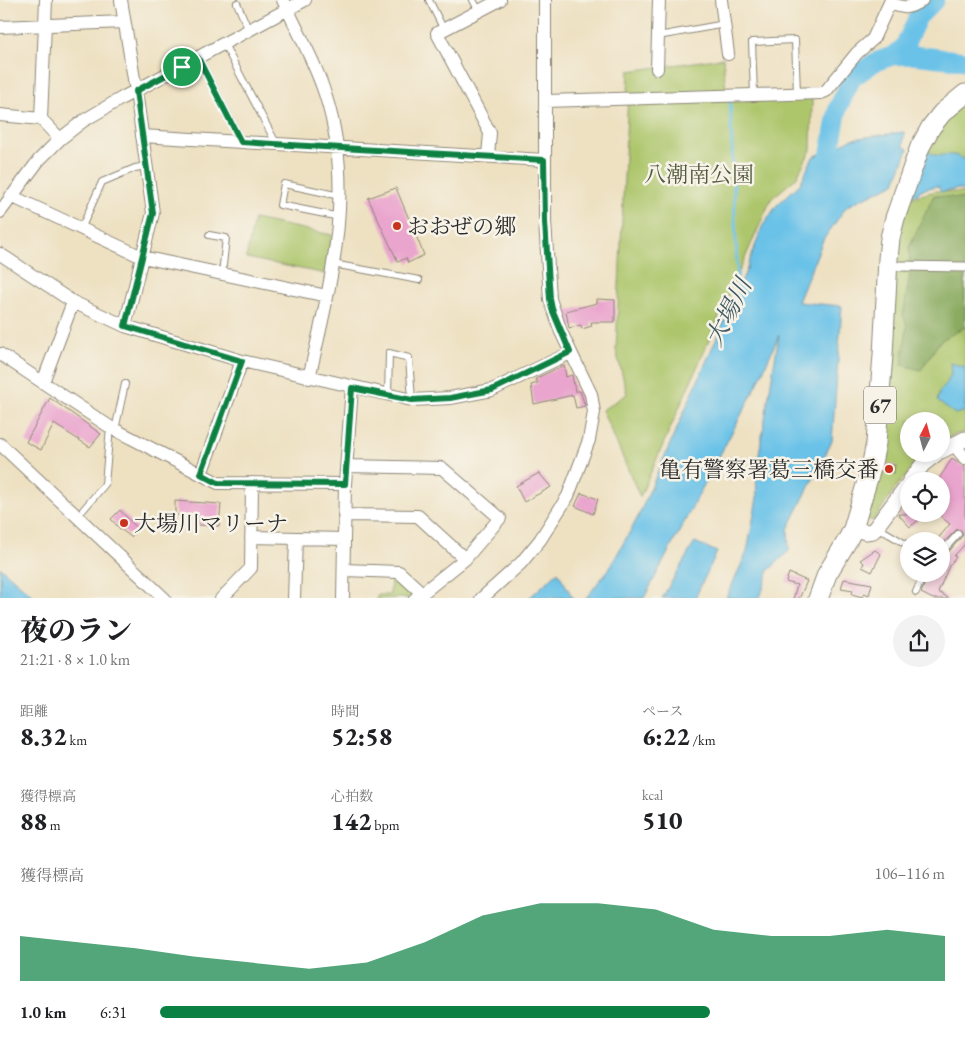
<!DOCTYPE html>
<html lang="ja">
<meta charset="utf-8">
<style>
body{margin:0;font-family:"EB Garamond","Noto Serif JP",serif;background:#f2f2f2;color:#202124;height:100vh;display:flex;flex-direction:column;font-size:19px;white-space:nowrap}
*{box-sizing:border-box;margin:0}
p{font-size:16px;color:#757577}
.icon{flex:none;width:28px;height:28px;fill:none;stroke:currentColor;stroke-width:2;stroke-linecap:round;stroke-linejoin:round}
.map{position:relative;height:598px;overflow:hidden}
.details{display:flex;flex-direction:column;background:#fff;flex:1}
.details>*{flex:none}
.needle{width:32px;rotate:6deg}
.buttons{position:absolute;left:900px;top:412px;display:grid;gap:10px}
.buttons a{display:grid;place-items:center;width:50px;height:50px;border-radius:50%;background:#fff;box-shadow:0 2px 8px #0003;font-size:25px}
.pin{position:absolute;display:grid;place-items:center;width:42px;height:42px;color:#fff;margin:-21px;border:2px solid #fff;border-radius:50%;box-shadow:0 1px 5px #0007}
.round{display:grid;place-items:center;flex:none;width:52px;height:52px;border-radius:26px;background:#f2f2f2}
.overview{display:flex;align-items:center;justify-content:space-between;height:85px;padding:0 20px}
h1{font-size:28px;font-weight:800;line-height:38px}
.figures{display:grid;grid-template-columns:repeat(3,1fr);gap:8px;height:85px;padding:5px 20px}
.figures div{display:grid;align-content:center}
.figures b{font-size:25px;font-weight:800}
.figures small{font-size:14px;font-weight:400}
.figures p{font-size:14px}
.chart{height:140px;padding:10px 20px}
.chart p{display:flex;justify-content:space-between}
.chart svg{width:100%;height:90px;margin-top:5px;fill:#0b8043;opacity:.7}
ul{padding:0 20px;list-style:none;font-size:16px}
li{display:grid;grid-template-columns:80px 60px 1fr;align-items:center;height:38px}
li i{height:12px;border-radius:6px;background:#0b8043}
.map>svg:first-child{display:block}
</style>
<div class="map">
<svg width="965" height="599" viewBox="0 0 965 599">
<rect width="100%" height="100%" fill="#f7f3e8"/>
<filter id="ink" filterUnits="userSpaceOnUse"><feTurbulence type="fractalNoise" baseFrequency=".02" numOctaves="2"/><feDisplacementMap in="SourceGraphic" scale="10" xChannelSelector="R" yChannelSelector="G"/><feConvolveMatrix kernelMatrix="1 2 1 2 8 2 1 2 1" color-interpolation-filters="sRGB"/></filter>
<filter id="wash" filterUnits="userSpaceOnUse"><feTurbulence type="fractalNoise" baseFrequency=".0096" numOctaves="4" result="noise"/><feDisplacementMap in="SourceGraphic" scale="20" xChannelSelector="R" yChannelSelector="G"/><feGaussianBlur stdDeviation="1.12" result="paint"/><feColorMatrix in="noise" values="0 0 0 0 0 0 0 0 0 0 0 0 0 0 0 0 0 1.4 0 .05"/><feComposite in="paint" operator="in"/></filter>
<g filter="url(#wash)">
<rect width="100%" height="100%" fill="#eee1c2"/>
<!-- green -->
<path fill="#adc66c" stroke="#6c784c" d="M723 58 727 101 812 99 811 150 796 178 771 199 640 497 602 410 627 394 616 350 629 71Z
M965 100V179L913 178 927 139Z
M936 191 965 193V432L954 435 941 443V421H909V454H925L897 486 873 521 862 517 892 250 906 199Z
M254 219 332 235 326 274 246 258Z
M391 574H397L413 590 412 596 409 598 377 599V595H390Z"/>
<!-- forest -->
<path fill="#8aab60" stroke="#5a6b46" d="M934 195 965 199V327L940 341 921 370 902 365 907 326 903 315 910 274 909 247Z"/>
<!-- water -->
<path fill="#6bc2e8" stroke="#4b768a" d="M904 132 903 146 908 149 895 183 847 206 823 240 798 302 842 306 832 441 788 529 789 551 769 570 760 598H726L747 552 757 498 756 472 779 335 757 385 644 598H586L609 569 638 517 746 271 762 227 777 205 800 184 813 157 852 139Z
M927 150C937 159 941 154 952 155 956 155 962 158 965 160V191L958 189 941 192 938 186 920 190 918 194 909 196Z
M950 363 965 367V411L955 414 937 401 940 391 947 383 951 374Z
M695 542 717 552 695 598H662Z
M0 567 35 598H0Z
M558 572 573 598H529Z"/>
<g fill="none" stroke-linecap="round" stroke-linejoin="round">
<!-- stream -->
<path stroke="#6bc2e8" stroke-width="3" d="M730 99 738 289"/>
<!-- river -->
<path stroke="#6bc2e8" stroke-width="19" d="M892 56 904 47 918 17 935 0
M826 174 838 108 852 78 875 62 892 56 913 55 965 61"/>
</g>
<g id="blocks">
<!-- building -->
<path fill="#eaa5ce" d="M396 188 424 255 408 263 406 258 398 262 368 198Z
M597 299 615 300V322H591L592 326 582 329 581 325 569 328 566 311 597 303Z
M564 365 566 377 572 375 575 391H580L585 406 576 408 573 395 534 404 531 385 538 383 535 379Z
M50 398 101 434 90 447 54 424 41 450 26 442Z
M952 459 965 467V544L954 556 956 557 949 566 938 592 950 599H933L921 593 925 583 931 574H941V558L945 556 963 535 961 530 957 529 941 545V541H936L950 524 941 517V481L938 480Z
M886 464 895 465 894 473 885 472Z
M539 473 551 487 524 502 516 486Z
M581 493 598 499 593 514 575 506Z
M175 501 221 504 219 526 198 525V516L175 515Z
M120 510 138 529 131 537 119 528 111 519Z
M898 514H926L910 527Z
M875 550 881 554 872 572 862 567 864 563 860 560Z
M789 573 807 581 799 599H793L797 585 786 582Z
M844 579 872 584 869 595 864 593 862 597 852 594 853 590 841 588Z"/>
</g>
</g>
<g filter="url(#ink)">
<use href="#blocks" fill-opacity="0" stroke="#8c8676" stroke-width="1"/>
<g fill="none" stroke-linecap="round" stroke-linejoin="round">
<!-- service casing -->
<g stroke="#8c8676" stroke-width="8">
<path id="service" d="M429 0 444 30
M473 0 479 11
M237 3 249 31
M658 36 725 24
M224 44 276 143
M198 57 241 141
M754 94 752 42 795 40 797 93
M340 196 284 184 280 205 340 217
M81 229 102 182 135 168 146 166
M209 235 226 238 222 274
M333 264 419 280
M388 395 389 353 409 358 412 400
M115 430 125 384
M83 510 105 484 110 427
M877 527 909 546
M941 553 958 534
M916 592 924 574"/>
</g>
<!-- pedestrian casing -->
<g stroke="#8c8676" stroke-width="11">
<path id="pedestrian" d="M900 266 965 267"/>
</g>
<!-- minor casing -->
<g stroke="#8c8676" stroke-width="14">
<path id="minor" d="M121 0 136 91 153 213 125 326
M283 0C298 32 316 64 326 97 356 191 330 285 309 378
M721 0 728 54
M890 3C905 9 908 9 922 0
M0 27 124 22
M657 69 659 0
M545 101 821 93 826 91 857 53 873 39 891 0
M0 115 41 119 60 139
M41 119 46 0
M142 136 544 160
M488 156 490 133 437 33 500 0
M11 196 142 257 327 296
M0 212 39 160 60 139 83 121 122 98 305 0
M0 254 73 302 125 326 242 361 412 400 450 398 492 390 570 353
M0 354 110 427 218 483 345 484
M43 382 73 302
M956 443 959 451 965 458
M0 444 165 599
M347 466 442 468 500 518 465 559 415 599
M201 474 242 361
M344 515 418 516 465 559
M251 537 344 539
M344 570 399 572 422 593
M221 599 251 568 252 483
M294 599 296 538
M343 599 345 484 352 387
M481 599 521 563 540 540 568 496 589 440 594 412 591 394 561 332 550 299 545 222V0"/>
</g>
<!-- tertiary casing -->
<g stroke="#8c8676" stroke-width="17">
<path id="tertiary" d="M941 451 965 439
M910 481 923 464 936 454
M853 529 866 532 873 531 909 483"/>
</g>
<!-- primary casing -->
<g stroke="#8c8676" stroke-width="21">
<path id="primary" d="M818 599 827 574 847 541 853 529 871 468 876 443 883 355 888 259 890 238 895 218 920 147 931 127 942 113 965 94"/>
</g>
<!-- service -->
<use href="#service" stroke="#fff" stroke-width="6"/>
<!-- pedestrian -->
<use href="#pedestrian" stroke="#fff" stroke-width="9"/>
<!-- minor -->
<use href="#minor" stroke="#fff" stroke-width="12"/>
<!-- tertiary -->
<use href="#tertiary" stroke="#fff" stroke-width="15"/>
<!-- primary -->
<use href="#primary" stroke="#fff" stroke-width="19"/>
</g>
</g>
<g fill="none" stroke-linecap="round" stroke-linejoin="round" filter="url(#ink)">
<!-- route casing -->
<g stroke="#fff" stroke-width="10">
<path id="route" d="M198 58 241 142 544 160 545 222 550 299 552 309 570 352 492 390 450 398 412 400 352 388 345 484 218 483 201 474 242 361 125 326 153 213 136 91Z"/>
</g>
<!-- route -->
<use href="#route" stroke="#0b8043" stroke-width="6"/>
</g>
<!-- markers -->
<g fill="#c8321e" stroke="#f7f3e8" stroke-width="2">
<circle cx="397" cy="226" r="5"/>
<circle cx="889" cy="469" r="5"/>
<circle cx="124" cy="523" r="5"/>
</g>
<g text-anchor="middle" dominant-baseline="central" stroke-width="5" stroke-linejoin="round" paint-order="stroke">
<!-- shield labels -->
<rect fill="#f7f3e8" stroke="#686764" stroke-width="1" x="864" y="386.5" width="32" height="37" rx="4"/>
<g font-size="21" font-weight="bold" fill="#2b2b2b">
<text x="880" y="405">67</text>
</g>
<!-- park labels -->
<g font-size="22" fill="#525a3e" stroke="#f7f3e8">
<text x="699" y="174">八潮南公園</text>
</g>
<!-- poi labels -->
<g font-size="22" fill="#2b2b2b" stroke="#f7f3e8" text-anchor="start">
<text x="407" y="226">おおぜの郷</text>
<text x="879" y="469" text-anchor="end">亀有警察署葛三橋交番</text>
<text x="134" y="523">大場川マリーナ</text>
</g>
<!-- water labels -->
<g font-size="24" font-style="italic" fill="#3e5864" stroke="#f7f3e8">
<text transform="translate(728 312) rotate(-63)">大場川</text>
</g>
</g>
</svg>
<div class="buttons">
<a><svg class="needle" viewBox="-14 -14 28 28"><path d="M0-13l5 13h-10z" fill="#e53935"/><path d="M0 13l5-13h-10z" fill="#757577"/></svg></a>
<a><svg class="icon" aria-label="locate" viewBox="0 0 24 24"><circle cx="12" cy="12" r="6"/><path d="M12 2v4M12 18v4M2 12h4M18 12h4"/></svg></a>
<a><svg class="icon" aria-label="layers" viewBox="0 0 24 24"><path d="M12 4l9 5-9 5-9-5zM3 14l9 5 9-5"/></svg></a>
</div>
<div class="pin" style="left:182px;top:67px;background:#1e9e55"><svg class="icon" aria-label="arrive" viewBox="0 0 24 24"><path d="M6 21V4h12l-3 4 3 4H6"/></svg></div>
</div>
<section class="details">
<div class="overview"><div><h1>夜のラン</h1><p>21:21 · 8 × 1.0 km</p></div><a class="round"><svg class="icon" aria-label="share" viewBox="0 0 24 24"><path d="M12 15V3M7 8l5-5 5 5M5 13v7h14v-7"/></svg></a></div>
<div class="figures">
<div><p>距離</p><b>8.32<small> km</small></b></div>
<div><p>時間</p><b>52:58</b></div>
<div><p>ペース</p><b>6:22<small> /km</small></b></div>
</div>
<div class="figures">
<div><p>獲得標高</p><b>88<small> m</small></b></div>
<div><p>心拍数</p><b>142<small> bpm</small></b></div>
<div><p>kcal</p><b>510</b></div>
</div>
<div class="chart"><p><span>獲得標高</span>106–116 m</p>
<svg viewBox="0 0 160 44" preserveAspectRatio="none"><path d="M0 44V22L10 25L20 28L30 32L40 35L50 38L60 35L70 25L80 12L90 6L100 6L110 9L120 19L130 22L140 22L150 19L160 22V44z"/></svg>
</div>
<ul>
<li><b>1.0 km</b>6:31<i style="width:70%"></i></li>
</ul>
</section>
